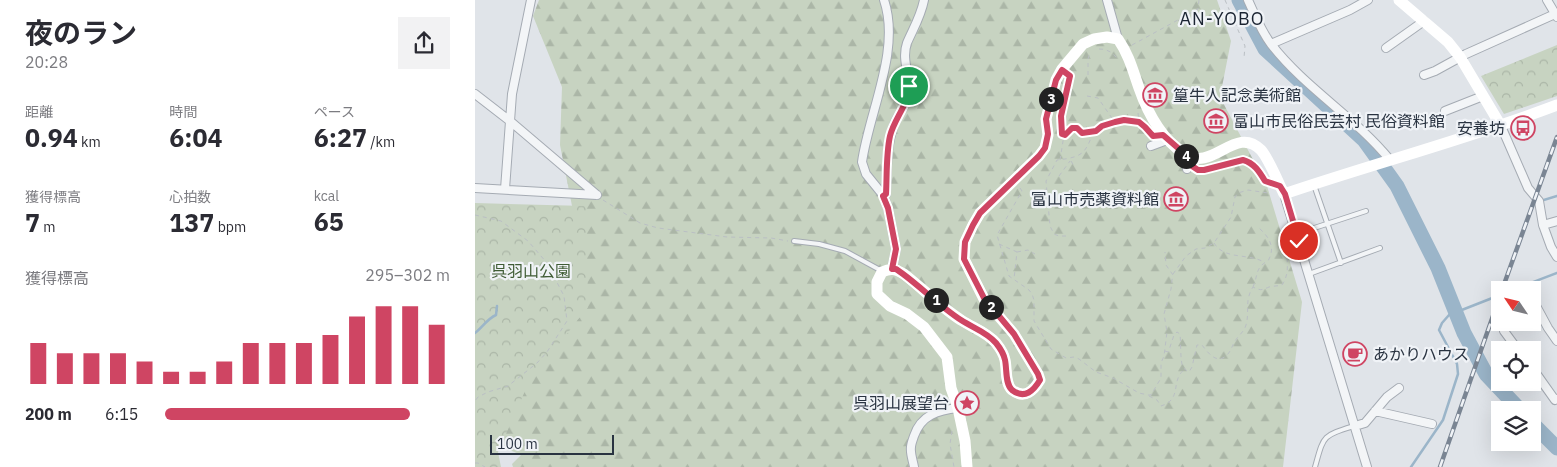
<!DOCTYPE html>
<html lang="ja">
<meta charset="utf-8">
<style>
body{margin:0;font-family:"IBM Plex Sans","Noto Sans JP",sans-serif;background:#f2f2f3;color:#2b2b33;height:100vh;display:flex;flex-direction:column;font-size:19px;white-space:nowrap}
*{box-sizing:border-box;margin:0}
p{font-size:16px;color:#7c7c81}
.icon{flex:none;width:28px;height:28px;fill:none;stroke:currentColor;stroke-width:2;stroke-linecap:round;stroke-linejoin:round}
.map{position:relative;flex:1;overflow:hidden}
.side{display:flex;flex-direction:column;background:#fff;width:475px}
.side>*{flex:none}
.needle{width:32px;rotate:305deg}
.controls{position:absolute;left:1016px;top:281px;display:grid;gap:10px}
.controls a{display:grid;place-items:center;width:50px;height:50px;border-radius:0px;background:#fff;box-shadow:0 5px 20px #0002;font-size:25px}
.scale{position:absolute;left:15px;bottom:12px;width:124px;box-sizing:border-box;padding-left:5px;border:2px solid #293341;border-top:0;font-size:14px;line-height:18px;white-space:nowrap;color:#293341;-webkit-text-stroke:4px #f0f3f7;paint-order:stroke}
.pin{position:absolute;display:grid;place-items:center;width:42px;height:42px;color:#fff;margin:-21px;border:2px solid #fff;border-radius:50%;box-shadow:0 1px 5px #0007}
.km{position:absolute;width:25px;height:25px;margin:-12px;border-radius:50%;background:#222;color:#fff;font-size:14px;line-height:25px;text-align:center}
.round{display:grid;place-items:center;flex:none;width:52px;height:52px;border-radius:0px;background:#f2f2f3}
.headline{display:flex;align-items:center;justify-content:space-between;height:85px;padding:0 25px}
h1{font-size:28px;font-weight:700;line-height:38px}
.figures{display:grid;grid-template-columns:repeat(3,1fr);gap:8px;height:85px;padding:5px 25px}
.figures div{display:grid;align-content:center}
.figures b{font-size:25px;font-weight:700}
.figures small{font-size:14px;font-weight:400}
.figures p{font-size:14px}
.chart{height:140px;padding:10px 25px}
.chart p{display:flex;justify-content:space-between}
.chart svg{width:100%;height:90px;margin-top:5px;stroke:#cf4563;stroke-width:6}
ul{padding:0 25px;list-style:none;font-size:16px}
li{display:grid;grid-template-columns:80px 60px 1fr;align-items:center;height:38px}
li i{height:12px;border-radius:6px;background:#cf4563}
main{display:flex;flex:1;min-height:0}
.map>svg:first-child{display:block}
</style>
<main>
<section class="side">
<div class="headline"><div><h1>夜のラン</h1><p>20:28</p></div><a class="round"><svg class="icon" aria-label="share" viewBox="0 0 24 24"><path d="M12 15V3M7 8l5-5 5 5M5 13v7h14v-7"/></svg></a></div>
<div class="figures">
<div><p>距離</p><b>0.94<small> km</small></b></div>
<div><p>時間</p><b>6:04</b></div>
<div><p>ペース</p><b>6:27<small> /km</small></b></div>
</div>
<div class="figures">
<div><p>獲得標高</p><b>7<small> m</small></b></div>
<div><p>心拍数</p><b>137<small> bpm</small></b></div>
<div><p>kcal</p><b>65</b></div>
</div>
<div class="chart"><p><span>獲得標高</span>295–302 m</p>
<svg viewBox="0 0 160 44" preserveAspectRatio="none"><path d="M5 44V24M15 44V29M25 44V29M35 44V29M45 44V33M55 44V38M65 44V38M75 44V33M85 44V24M95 44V24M105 44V24M115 44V20M125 44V11M135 44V6M145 44V6M155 44V15"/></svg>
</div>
<ul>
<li><b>200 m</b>6:15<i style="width:86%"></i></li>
</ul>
</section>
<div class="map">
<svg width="1082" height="467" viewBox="0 0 1082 467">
<defs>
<pattern id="forest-firs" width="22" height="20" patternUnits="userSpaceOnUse" patternTransform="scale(1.25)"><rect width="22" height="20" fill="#c7d3c1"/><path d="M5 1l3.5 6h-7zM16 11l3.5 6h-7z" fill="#abb6a7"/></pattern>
<pattern id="park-crowns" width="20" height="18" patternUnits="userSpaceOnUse" patternTransform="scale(1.25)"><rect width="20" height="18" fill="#c7d3c1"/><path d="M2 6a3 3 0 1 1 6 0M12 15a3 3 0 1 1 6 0" fill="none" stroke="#abb6a7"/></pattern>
</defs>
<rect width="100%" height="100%" fill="#e0e4e9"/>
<!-- forest -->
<path fill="url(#forest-firs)" d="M64 0H742L756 41 745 97 792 186 827 302 808 467H38L37 464 46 455 14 441 98 211 85 145 87 87 58 16Z"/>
<!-- park -->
<path fill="url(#park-crowns)" d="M1082 45V96L1029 114 1006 76Z
M0 203 111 206 113 307 54 382 23 452 26 467H0Z"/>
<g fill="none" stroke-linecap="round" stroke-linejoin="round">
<!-- stream -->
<path stroke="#9bb5c9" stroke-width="2.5" d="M1059 203 1082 196
M1037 290 1082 273
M0 333C8 327 12 319 21 315L22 306
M936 467 968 420 983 374 982 364 964 330 967 323 974 315 1025 295"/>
<!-- river -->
<path stroke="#9bb5c9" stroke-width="15" d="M764 0 790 49 889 140 922 186 963 268 989 333 1011 374 1045 410
M1058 424 1082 448"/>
<!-- lane casing -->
<g stroke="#a5abb3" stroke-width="6">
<path id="lane" d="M839 185 866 263
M821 234 891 211
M319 241 344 244 370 251 405 270
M834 274 905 248
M840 467C849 435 847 436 879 426"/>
</g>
<!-- street casing -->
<g stroke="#a5abb3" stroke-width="10">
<path id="street" d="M409 0C426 50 394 112 387 162L391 174 408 195 413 208 421 249 417 269
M632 0 643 39
M773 0C780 15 786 31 796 44 830 88 880 117 915 160
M1072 0 1082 17
M796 44 875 10 893 0
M911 48 949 21
M949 75 960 71 991 54 1080 14
M0 94 35 121 122 195
M970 111 1008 96
M1026 126 1053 188 1064 201 1068 225
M676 146 692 140
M711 155 712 169
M0 188 122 195
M30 189 37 94 56 0
M809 194 892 467
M408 195 411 194C412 172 411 146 419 125 423 114 432 105 434 93 436 77 426 60 432 43 438 29 446 16 449 0
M1082 221 1068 225 1076 247 1082 257
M1058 303 1059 302 1073 328 1082 341
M1032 322 1029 331 1043 350
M1058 369 1080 400 1082 399
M900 411 957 424
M880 426 890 423 912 397 924 388
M439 467C438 461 435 453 436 447 436 444 438 439 439 436 446 415 463 410 483 408"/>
</g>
<!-- path -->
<path stroke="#babfc4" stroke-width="1" stroke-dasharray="4 4" stroke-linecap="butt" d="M750 0 770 46 769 58
M657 45 723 9 724 0
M624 49C632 49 637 52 642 58
M613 75V59L615 52
M612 96 623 98 639 121
M663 113 664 121
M589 135 587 134 586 116 595 76
M585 160 589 135 594 129 601 128 607 133 620 131
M769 160 780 166 792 183
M596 161 599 166
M722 169 729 170 768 160 770 152
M723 171 724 178
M584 176 595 161
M545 188 547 191 522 235 534 276 554 290 557 294 559 300V321L576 349 591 358 599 357 604 359 621 372 638 378 664 393 673 395H676L686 378V363L689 356 692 332 689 314 696 289 697 280 698 275 691 265 690 252
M128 200 165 223 183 228 252 237 296 238 313 241
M0 215 26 221 53 241 72 263 89 296 92 321 72 352 62 363 33 386 13 392 3 397 0 401
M591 236H584L579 234 575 226 571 181 582 160C590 159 602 158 608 152 614 146 615 138 620 131 631 118 659 117 671 128
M739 243C749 260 773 253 789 262
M524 244 542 252 539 279
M542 252 553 250 560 254
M698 274 711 256 721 249 730 248 739 243 756 217 760 197 763 193 773 190 793 193
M778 287C783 276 780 267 793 261 801 247 794 237 784 228
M690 351 693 352 694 350 699 335 702 332 705 334C706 341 705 362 708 367 709 369 711 370 714 372L717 367 722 345H727C733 353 742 365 752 355 756 351 757 346 760 341 763 336 769 332 771 325 775 311 769 301 778 287 786 291 787 290 794 287 798 286 803 286 807 285 815 274 812 260 811 247L816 244
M674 396 682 400 686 406C708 399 695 381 709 370
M477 431 475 444 479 467
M0 463H3L10 467"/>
<!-- lane -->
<use href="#lane" stroke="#f3f5f7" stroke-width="4"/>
<!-- street -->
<use href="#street" stroke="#f3f5f7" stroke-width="8"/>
<!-- secondary -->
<path stroke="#fff" stroke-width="11" d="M924 0 973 42 985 57 1026 126
M492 467 490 441 483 408 476 388 472 357 449 327 432 314 415 306 402 294V282L407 272C416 268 420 269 429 274 447 288 467 308 486 320 498 328 512 332 521 343 525 348 529 355 530 360 532 369 530 384 537 390 550 400 559 390 565 380L563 374 539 334 509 299 489 259 490 242 498 225 505 213 564 156 570 148 573 135 571 119 581 80 587 69 608 44 619 39 632 37 643 39C654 55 658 71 664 88 673 114 686 138 709 154 738 173 760 124 786 150 794 159 803 182 809 194 900 163 993 139 1082 105"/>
<!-- rail casing -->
<g stroke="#7a8593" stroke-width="4.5">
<path id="rail" d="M1027 290 1082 137
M965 467 1025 296"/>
</g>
<!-- rail -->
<use href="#rail" stroke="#f0f3f7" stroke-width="2.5" stroke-dasharray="8" stroke-linecap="butt"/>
</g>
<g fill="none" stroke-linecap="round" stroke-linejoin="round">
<!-- route casing -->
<g stroke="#fff" stroke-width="10">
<path id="route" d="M434 86C433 106 420 117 415 136 411 154 412 175 411 194L408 196 413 208 421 249 417 269H421L428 274C447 288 467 308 486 320 498 328 512 332 521 343 525 348 529 355 530 360 532 369 530 384 537 390 550 400 559 390 565 380L563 374 539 334 509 298 489 259 490 242 498 225 505 213 564 156 570 148 573 134 571 119 581 80 587 70 595 76 586 116 587 134 590 135 597 128H602L607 133 621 131 627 126 640 122 649 120 664 122 670 127 678 136 688 135 711 155V162L723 170H729L768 160C779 163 784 171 790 181L805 186 810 194 824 241"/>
</g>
<!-- route -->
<use href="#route" stroke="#cf4563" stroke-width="6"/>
</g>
<!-- icons -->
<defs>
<g id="museum-ring" transform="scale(1.25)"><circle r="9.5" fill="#f0f3f7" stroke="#cf4563" stroke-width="1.5"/><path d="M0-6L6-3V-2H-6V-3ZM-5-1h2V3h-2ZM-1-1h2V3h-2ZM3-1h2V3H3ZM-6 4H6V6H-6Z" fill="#cf4563"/></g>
<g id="bus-ring" transform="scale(1.25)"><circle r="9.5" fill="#f0f3f7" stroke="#cf4563" stroke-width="1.5"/><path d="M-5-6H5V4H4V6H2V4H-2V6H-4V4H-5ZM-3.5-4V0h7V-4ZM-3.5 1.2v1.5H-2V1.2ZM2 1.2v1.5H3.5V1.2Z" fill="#cf4563"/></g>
<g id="cafe-ring" transform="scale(1.25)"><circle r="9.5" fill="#f0f3f7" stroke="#cf4563" stroke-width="1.5"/><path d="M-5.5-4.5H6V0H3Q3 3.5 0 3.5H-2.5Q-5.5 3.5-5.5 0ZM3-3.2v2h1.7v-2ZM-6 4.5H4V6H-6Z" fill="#cf4563"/></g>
<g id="sight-ring" transform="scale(1.25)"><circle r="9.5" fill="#f0f3f7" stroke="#cf4563" stroke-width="1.5"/><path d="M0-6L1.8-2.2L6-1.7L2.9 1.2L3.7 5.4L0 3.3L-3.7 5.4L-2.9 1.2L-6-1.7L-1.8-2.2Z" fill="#cf4563"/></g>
</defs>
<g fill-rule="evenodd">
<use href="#museum-ring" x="680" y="95"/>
<use href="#museum-ring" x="741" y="121"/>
<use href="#bus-ring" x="1048" y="128"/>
<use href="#museum-ring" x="701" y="199"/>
<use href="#cafe-ring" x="880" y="354"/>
<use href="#sight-ring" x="492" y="403"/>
</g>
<g text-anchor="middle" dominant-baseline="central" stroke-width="4.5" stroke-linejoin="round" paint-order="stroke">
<!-- poi labels -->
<g font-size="16" fill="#293341" stroke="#f0f3f7" text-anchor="start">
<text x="698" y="95">篁牛人記念美術館</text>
<text x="758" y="121">富山市民俗民芸村 民俗資料館</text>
<text x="1030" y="128" text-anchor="end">安養坊</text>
<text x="684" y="199" text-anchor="end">富山市売薬資料館</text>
<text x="898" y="354">あかりハウス</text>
<text x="474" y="403" text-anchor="end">呉羽山展望台</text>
</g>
<!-- park labels -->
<g font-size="16" fill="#405d36" stroke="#f0f3f7">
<text x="56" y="271">呉羽山公園</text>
</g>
<!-- neighbourhood labels -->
<g font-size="18" letter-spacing="1" fill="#1b2432" stroke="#f0f3f7">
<text x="747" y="18">AN-YOBO</text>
</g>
</g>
</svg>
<div class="controls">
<a><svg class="needle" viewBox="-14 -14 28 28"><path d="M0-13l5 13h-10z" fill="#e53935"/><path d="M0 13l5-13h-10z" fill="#7c7c81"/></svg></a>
<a><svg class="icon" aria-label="locate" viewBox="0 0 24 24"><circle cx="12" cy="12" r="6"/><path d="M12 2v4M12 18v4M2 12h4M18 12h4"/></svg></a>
<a><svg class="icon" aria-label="layers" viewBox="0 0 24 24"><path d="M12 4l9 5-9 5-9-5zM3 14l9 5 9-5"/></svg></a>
</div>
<div class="scale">100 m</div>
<div class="pin" style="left:434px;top:86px;background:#1e9e55"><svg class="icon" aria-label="arrive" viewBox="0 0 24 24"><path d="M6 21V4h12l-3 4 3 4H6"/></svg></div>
<div class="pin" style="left:824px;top:241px;background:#d93025"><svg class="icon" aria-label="check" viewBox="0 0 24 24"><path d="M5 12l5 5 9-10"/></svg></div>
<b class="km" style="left:461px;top:300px">1</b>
<b class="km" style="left:516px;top:307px">2</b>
<b class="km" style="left:576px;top:99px">3</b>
<b class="km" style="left:711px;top:156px">4</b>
</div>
</main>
